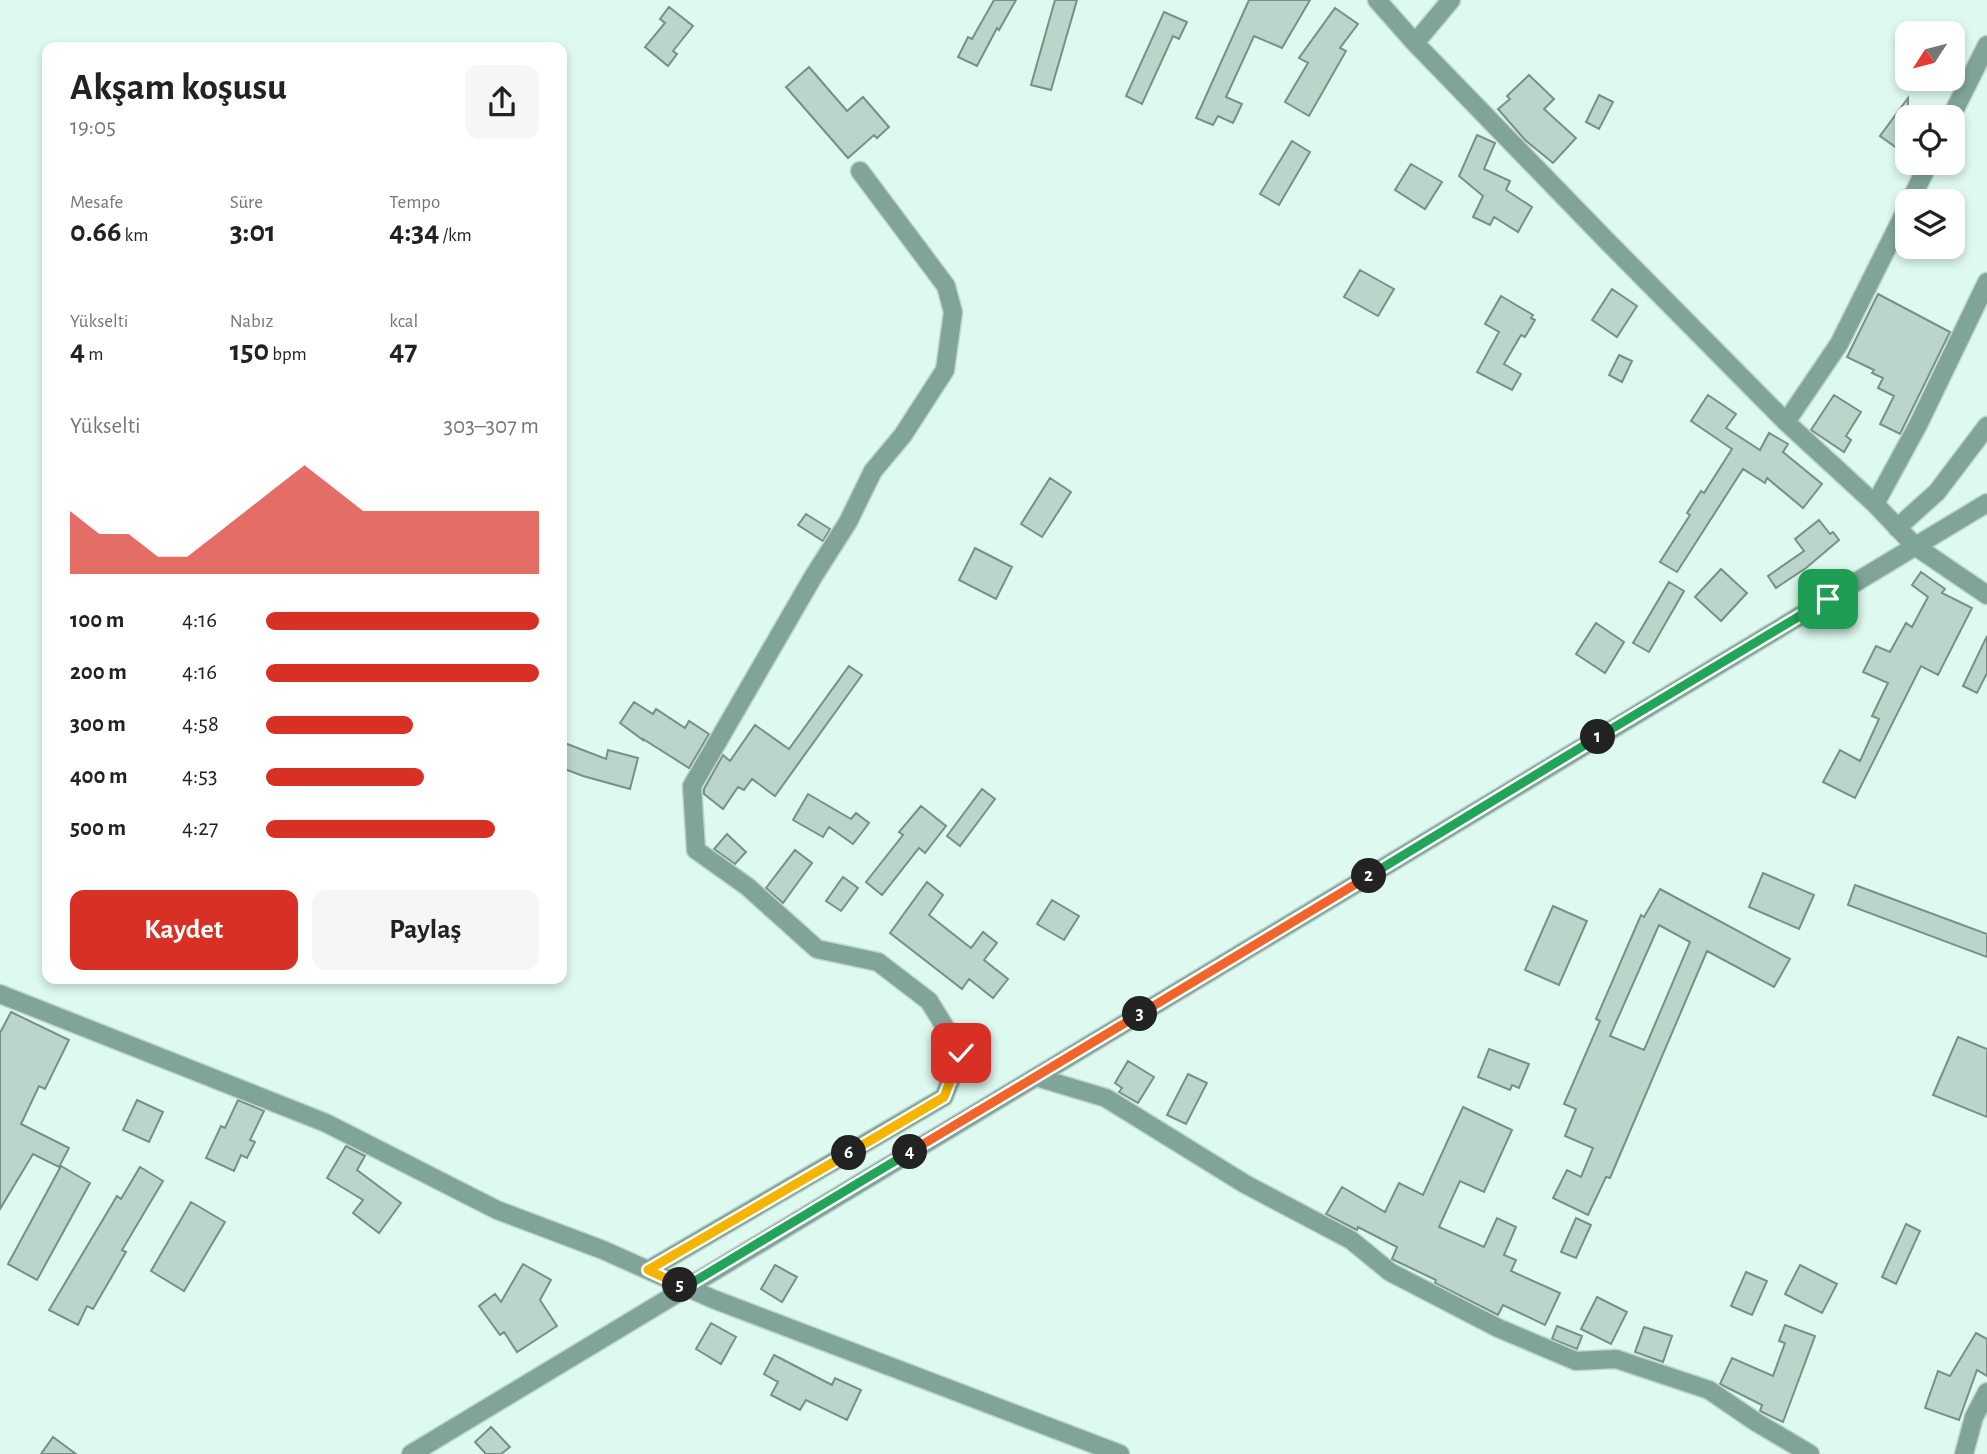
<!DOCTYPE html>
<html lang="tr">
<meta charset="utf-8">
<style>
body{margin:0;font-family:"Alegreya Sans",sans-serif;background:#f6f6f6;color:#222;height:100vh;display:flex;flex-direction:column;font-size:26px;white-space:nowrap}
*{box-sizing:border-box;margin:0}
p{font-size:23px;color:#767676}
.icon{flex:none;width:38px;height:38px;fill:none;stroke:currentColor;stroke-width:2;stroke-linecap:round;stroke-linejoin:round}
.map{position:relative;flex:1;overflow:hidden}
.panel{position:absolute;left:42px;top:42px;width:525px;height:942px;display:flex;flex-direction:column;background:#fff;border-radius:14px;box-shadow:0 4px 10px #0003}
.panel>*{flex:none}
.needle{width:46px;rotate:234deg}
.tools{position:absolute;left:1895px;top:21px;display:grid;gap:14px}
.tools a{display:grid;place-items:center;width:70px;height:70px;border-radius:14px;background:#fff;box-shadow:0 4px 10px #0003;font-size:35px}
.pin{position:absolute;display:grid;place-items:center;width:60px;height:60px;color:#fff;margin:-30px;border-radius:14px;box-shadow:0 4px 10px #0006}
.km{position:absolute;width:35px;height:35px;margin:-18px;border-radius:50%;background:#222;color:#fff;font-size:19px;line-height:35px;text-align:center}
.round{display:grid;place-items:center;flex:none;width:74px;height:74px;border-radius:14px;background:#f6f6f6}
.overview{display:flex;align-items:center;justify-content:space-between;height:119px;padding:0 28px}
h1{font-size:38px;font-weight:700;line-height:52px}
.metrics{display:grid;grid-template-columns:repeat(3,1fr);gap:10px;height:119px;padding:7px 28px}
.metrics div{display:grid;align-content:center}
.metrics b{font-size:30px;font-weight:700}
.metrics small{font-size:19px;font-weight:400}
.metrics p{font-size:19px}
.chart{height:196px;padding:14px 28px}
.chart p{display:flex;justify-content:space-between}
.chart svg{width:100%;height:126px;margin-top:7px;fill:#d93025;opacity:.7}
.cta{display:flex;gap:14px;margin-top:auto;padding:14px 28px}
.cta a{flex:1;height:80px;border-radius:14px;background:#d93025;color:#fff;font-size:28px;font-weight:700;line-height:80px;text-align:center}
.cta a+a{background:#f6f6f6;color:#222}
ul{padding:0 28px;list-style:none;font-size:23px}
li{display:grid;grid-template-columns:112px 84px 1fr;align-items:center;height:52px}
li i{height:18px;border-radius:9px;background:#d93025}
.map>svg:first-child{display:block}
</style>
<div class="map">
<svg width="1987" height="1454" viewBox="0 0 1987 1454">
<rect width="100%" height="100%" fill="#def9ef"/>
<!-- building -->
<path fill="#bbd5cb" stroke="#789088" stroke-width="2" fill-rule="evenodd" d="M994 0H1016L999 30 997 28 977 66 958 57 968 37 972 39Z
M1055 0H1077L1051 90 1031 85Z
M1249 0H1310L1282 48 1254 36 1226 97 1242 104 1233 123 1218 116 1213 125 1196 118Z
M669 7 693 26 673 51 677 54 668 66 645 47 665 23 660 19Z
M1335 8 1358 24 1340 48 1346 51 1309 116 1285 102 1308 63 1299 58Z
M1164 12 1187 22 1179 39 1173 36 1142 104 1126 96Z
M809 67 847 111 863 97 889 127 877 138 874 135 848 158 786 87Z
M1529 75 1554 99 1544 109 1576 138 1553 163 1525 140 1498 109 1510 99 1507 96Z
M1599 95 1613 102 1599 129 1586 122Z
M1908 98V156L1880 136Z
M1477 135 1495 143 1484 169 1510 181 1506 190 1532 207 1518 232 1494 217 1490 225 1473 217 1483 196 1459 176Z
M1292 141 1310 152 1279 205 1260 194Z
M1411 164 1442 182 1425 209 1395 190Z
M1360 270 1394 289 1378 316 1344 297Z
M1612 289 1637 306 1617 337 1592 320Z
M1878 294 1950 332 1900 434 1880 424 1894 396 1878 388 1883 378 1872 373 1874 370 1847 357Z
M1501 296 1533 315 1531 318 1535 320 1525 337 1521 335 1504 364 1521 374 1512 390 1477 372 1499 332 1485 324Z
M1619 355 1632 361 1622 382 1609 375Z
M1708 395 1736 414 1726 428 1760 450 1769 433 1788 444 1783 452 1822 484 1803 508 1767 478 1765 483 1743 469 1677 572 1660 562 1690 515 1687 513 1701 491 1704 493 1732 449 1691 421Z
M1834 395 1861 412 1846 436 1851 440 1844 452 1811 430Z
M1050 478 1071 492 1042 537 1021 524Z
M806 514 830 529 823 541 798 525Z
M1819 520 1830 534 1833 532 1839 540 1806 568 1776 588 1768 576 1804 551 1795 539Z
M975 548 1012 567 996 599 959 580Z
M1721 569 1747 593 1721 621 1695 597Z
M1921 572 1945 589 1942 593 1972 608 1938 675 1921 666 1855 798 1823 782 1840 750 1860 761 1879 719 1872 716 1888 683 1863 672 1876 646 1890 652 1906 623 1912 627 1928 597 1912 585Z
M1669 582 1684 591 1649 652 1633 643Z
M1596 623 1624 642 1605 673 1576 654Z
M1987 636V673L1977 693 1963 686Z
M849 666 862 675 775 796 752 779 744 790 738 787 723 809 704 794V789L723 755 730 761 755 725 789 749Z
M634 702 653 714 656 709 685 728 689 721 709 734 689 768 643 739V740L620 723Z
M562 742 606 759 608 750 638 758 630 789 583 776 562 768Z
M982 789 995 799 960 846 947 836Z
M808 794 851 819 856 813 869 823 853 844 829 827 823 837 793 820Z
M921 806 946 826 925 853 919 848 882 895 866 882 903 835 899 832Z
M727 834 746 852 735 864 714 849Z
M795 850 812 863 783 903 766 888Z
M1763 873 1814 895 1799 929 1749 907Z
M843 877 858 888 841 911 826 901Z
M927 882 943 895 929 915 971 948 983 932 997 943 984 960 1008 979 993 998 969 979 962 989 890 933Z
M1855 885 1987 934V957L1848 905Z
M1660 889 1790 959 1774 987 1707 951 1610 1178 1606 1177 1588 1215 1553 1198 1567 1170 1581 1177 1593 1148 1565 1136 1576 1109 1564 1104 1600 1021 1596 1019 1641 915 1644 917ZM1659 925 1690 942 1644 1050 1610 1036Z
M1052 900 1079 916 1064 940 1037 924Z
M1553 906 1587 921 1559 985 1525 970Z
M11 1012 69 1040 45 1089 39 1086 21 1124 69 1148 59 1167 33 1154 0 1209V1033Z
M1958 1037 1987 1049V1117L1933 1095Z
M1489 1049 1529 1064 1519 1088 1512 1085 1510 1090 1478 1077Z
M1128 1061 1154 1077 1138 1103 1119 1092 1122 1088 1115 1083Z
M1188 1074 1207 1083 1186 1124 1167 1115Z
M137 1100 163 1112 149 1142 123 1130Z
M238 1100 264 1111 250 1140 255 1142 247 1158 241 1155 234 1171 206 1158 221 1126 225 1128Z
M1463 1107 1512 1130 1484 1192 1460 1181 1439 1227 1484 1247 1497 1218 1516 1227 1504 1255 1516 1260 1511 1271 1560 1293 1545 1325 1503 1305 1498 1315 1435 1283 1436 1280 1394 1260 1392 1259 1397 1247 1358 1227 1357 1230 1326 1214 1342 1187 1385 1212 1399 1183 1423 1195Z
M346 1146 365 1156 357 1170 401 1203 379 1233 353 1213 363 1200 327 1178Z
M61 1166 90 1183 37 1280 8 1264Z
M140 1167 163 1181 122 1250 126 1252 93 1309 87 1306 78 1325 49 1310 117 1196 121 1199Z
M191 1202 225 1222 184 1291 151 1271Z
M1576 1218 1591 1225 1576 1258 1561 1252Z
M1906 1224 1920 1231 1896 1284 1882 1277Z
M523 1264 551 1280 540 1300 557 1326 517 1352 504 1332 500 1335 479 1306 495 1294 501 1302Z
M775 1265 797 1277 782 1302 761 1289Z
M1800 1265 1837 1284 1822 1313 1785 1294Z
M1746 1272 1767 1281 1752 1315 1731 1306Z
M1597 1297 1627 1312 1611 1344 1581 1329Z
M711 1323 736 1337 721 1364 696 1349Z
M1785 1325 1815 1336 1783 1422 1760 1411 1762 1405 1720 1384 1732 1358 1773 1376 1785 1343 1779 1341Z
M1557 1326 1582 1336 1577 1349 1552 1339Z
M1644 1327 1672 1336 1663 1362 1635 1352Z
M1976 1333 1987 1339V1376L1977 1370 1959 1420 1925 1408 1938 1371 1950 1376Z
M774 1355 832 1385 835 1378 861 1390 847 1420 806 1400 800 1410 771 1395 778 1382 764 1374Z
M491 1427 510 1447 501 1454H486L475 1442Z
M53 1437 76 1454H41Z"/>
<g fill="none" stroke-linecap="round" stroke-linejoin="round">
<!-- minor casing -->
<g stroke="#bed6cd" stroke-width="21">
<path id="minor" d="M1377 0 1415 43 1607 241 1786 422 1875 504 1915 546 1987 595
M1415 43 1451 0
M1951 117 1987 45
M1910 201 1929 163
M1786 422 1839 344 1908 206
M1875 504 1918 425 1987 282
M1897 528 1937 492 1987 426
M0 994 326 1123 497 1210 603 1250 713 1299 1120 1454
M1036 1077 1106 1098 1245 1184 1351 1240 1390 1272 1498 1328 1576 1361 1616 1359 1709 1390 1756 1422 1810 1454
M648 1270 944 1097 961 1053 929 1001 878 962 817 949 748 887 696 850 692 786 813 577 848 522 873 471 903 435 945 370 953 312 946 286 860 171
M411 1454 1987 503
M1964 1454 1974 1417 1987 1392"/>
</g>
<!-- minor -->
<use href="#minor" stroke="#80a598" stroke-width="18"/>
</g>
<g fill="none" stroke-linecap="round" stroke-linejoin="round">
<!-- split-1 casing -->
<g stroke="#fff" stroke-width="14">
<path id="split-1" d="M1598 737 1828 599"/>
</g>
<!-- split-2 casing -->
<g stroke="#fff" stroke-width="14">
<path id="split-2" d="M1369 876 1598 737"/>
</g>
<!-- split-3 casing -->
<g stroke="#fff" stroke-width="14">
<path id="split-3" d="M1140 1014 1369 876"/>
</g>
<!-- split-4 casing -->
<g stroke="#fff" stroke-width="14">
<path id="split-4" d="M910 1152 1140 1014"/>
</g>
<!-- split-5 casing -->
<g stroke="#fff" stroke-width="14">
<path id="split-5" d="M680 1285 685 1287 910 1152"/>
</g>
<!-- split-6 casing -->
<g stroke="#fff" stroke-width="14">
<path id="split-6" d="M680 1285 648 1270 849 1153"/>
</g>
<!-- split-7 casing -->
<g stroke="#fff" stroke-width="14">
<path id="split-7" d="M849 1153 944 1097 961 1053"/>
</g>
<!-- split-1 -->
<use href="#split-1" stroke="#22a559" stroke-width="9"/>
<!-- split-2 -->
<use href="#split-2" stroke="#22a559" stroke-width="9"/>
<!-- split-3 -->
<use href="#split-3" stroke="#f0652b" stroke-width="9"/>
<!-- split-4 -->
<use href="#split-4" stroke="#f0652b" stroke-width="9"/>
<!-- split-5 -->
<use href="#split-5" stroke="#22a559" stroke-width="9"/>
<!-- split-6 -->
<use href="#split-6" stroke="#f5b400" stroke-width="9"/>
<!-- split-7 -->
<use href="#split-7" stroke="#f5b400" stroke-width="9"/>
</g>
</svg>
<div class="tools">
<a><svg class="needle" viewBox="-14 -14 28 28"><path d="M0-13l5 13h-10z" fill="#e53935"/><path d="M0 13l5-13h-10z" fill="#767676"/></svg></a>
<a><svg class="icon" aria-label="locate" viewBox="0 0 24 24"><circle cx="12" cy="12" r="6"/><path d="M12 2v4M12 18v4M2 12h4M18 12h4"/></svg></a>
<a><svg class="icon" aria-label="layers" viewBox="0 0 24 24"><path d="M12 4l9 5-9 5-9-5zM3 14l9 5 9-5"/></svg></a>
</div>
<div class="pin" style="left:1828px;top:599px;background:#1e9e55"><svg class="icon" aria-label="arrive" viewBox="0 0 24 24"><path d="M6 21V4h12l-3 4 3 4H6"/></svg></div>
<div class="pin" style="left:961px;top:1053px;background:#d93025"><svg class="icon" aria-label="check" viewBox="0 0 24 24"><path d="M5 12l5 5 9-10"/></svg></div>
<b class="km" style="left:1598px;top:737px">1</b>
<b class="km" style="left:1369px;top:876px">2</b>
<b class="km" style="left:1140px;top:1014px">3</b>
<b class="km" style="left:910px;top:1152px">4</b>
<b class="km" style="left:680px;top:1285px">5</b>
<b class="km" style="left:849px;top:1153px">6</b>
<section class="panel">
<div class="overview"><div><h1>Akşam koşusu</h1><p>19:05</p></div><a class="round"><svg class="icon" aria-label="share" viewBox="0 0 24 24"><path d="M12 15V3M7 8l5-5 5 5M5 13v7h14v-7"/></svg></a></div>
<div class="metrics">
<div><p>Mesafe</p><b>0.66<small> km</small></b></div>
<div><p>Süre</p><b>3:01</b></div>
<div><p>Tempo</p><b>4:34<small> /km</small></b></div>
</div>
<div class="metrics">
<div><p>Yükselti</p><b>4<small> m</small></b></div>
<div><p>Nabız</p><b>150<small> bpm</small></b></div>
<div><p>kcal</p><b>47</b></div>
</div>
<div class="chart"><p><span>Yükselti</span>303–307 m</p>
<svg viewBox="0 0 160 44" preserveAspectRatio="none"><path d="M0 44V22L10 30L20 30L30 38L40 38L50 30L60 22L70 14L80 6L90 14L100 22L110 22L120 22L130 22L140 22L150 22L160 22V44z"/></svg>
</div>
<ul>
<li><b>100 m</b>4:16<i style="width:100%"></i></li>
<li><b>200 m</b>4:16<i style="width:100%"></i></li>
<li><b>300 m</b>4:58<i style="width:54%"></i></li>
<li><b>400 m</b>4:53<i style="width:58%"></i></li>
<li><b>500 m</b>4:27<i style="width:84%"></i></li>
</ul>
<div class="cta"><a>Kaydet</a><a>Paylaş</a></div>
</section>
</div>
